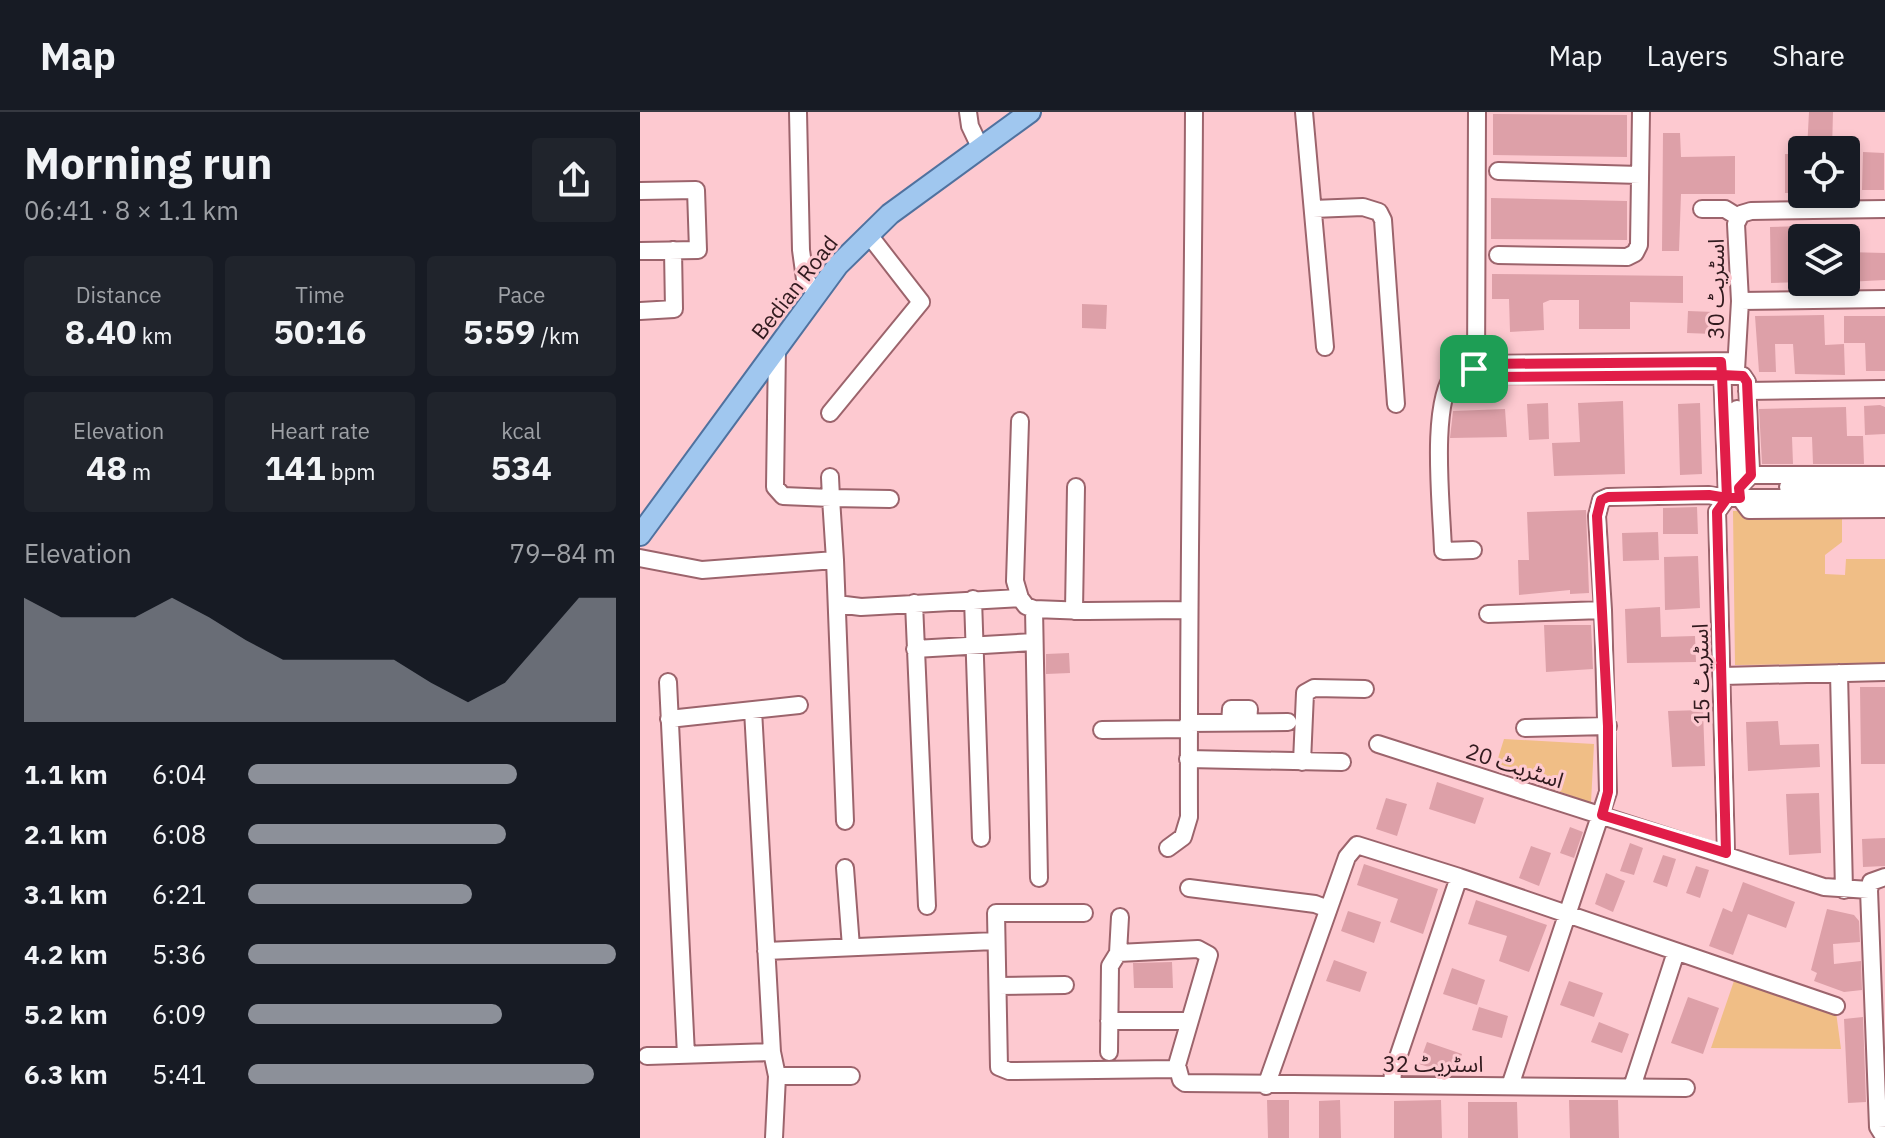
<!DOCTYPE html>
<meta charset="utf-8">
<style>
body{margin:0;font-family:"IBM Plex Sans","Noto Sans Arabic",sans-serif;background:#20242c;color:#f1f3f6;height:100vh;display:flex;flex-direction:column;font-size:30px;white-space:nowrap}
*{box-sizing:border-box;margin:0}
p{font-size:26px;color:#9ea1a6}
.icon{flex:none;width:44px;height:44px;fill:none;stroke:currentColor;stroke-width:2;stroke-linecap:round;stroke-linejoin:round}
.map{position:relative;flex:1;overflow:hidden}
.panel{display:flex;flex-direction:column;background:#171b24;width:640px}
.panel>*{flex:none}
.tools{position:absolute;left:1148px;top:24px;display:grid;gap:16px}
.tools a{display:grid;place-items:center;width:72px;height:72px;border-radius:8px;background:#171b24;box-shadow:0 4px 12px #0003;font-size:40px}
.pin{position:absolute;display:grid;place-items:center;width:68px;height:68px;color:#fff;margin:-34px;border-radius:16px;box-shadow:0 4px 12px #0006}
.round{display:grid;place-items:center;flex:none;width:84px;height:84px;border-radius:8px;background:#20242c}
.headline{display:flex;align-items:center;justify-content:space-between;height:136px;padding:0 24px}
h1{font-size:44px;font-weight:700;line-height:60px}
.figures{display:grid;grid-template-columns:repeat(3,1fr);gap:12px;height:136px;padding:8px 24px}
.figures div{display:grid;align-content:center;border-radius:8px;background:#20242c;text-align:center}
.figures b{font-size:34px;font-weight:700}
.figures small{font-size:22px;font-weight:400}
.figures p{font-size:22px}
.chart{height:224px;padding:16px 24px}
.chart p{display:flex;justify-content:space-between}
.chart svg{width:100%;height:144px;margin-top:8px;fill:#8c9099;opacity:.7}
ul{padding:0 24px;list-style:none;font-size:26px}
li{display:grid;grid-template-columns:128px 96px 1fr;align-items:center;height:60px}
li i{height:20px;border-radius:10px;background:#8c9099}
header{display:flex;align-items:center;gap:48px;box-sizing:border-box;height:112px;padding:0 40px;background:#171b24;border-bottom:2px solid #363941}
header strong{font-size:38px}
nav{display:flex;gap:44px;margin-inline-start:auto;font-size:28px}
main{display:flex;flex:1;min-height:0}
.map>svg:first-child{display:block}
</style>
<header>
<strong>Map</strong>
<nav><a>Map</a><a>Layers</a><a>Share</a></nav>
</header>
<main>
<section class="panel">
<div class="headline"><div><h1>Morning run</h1><p>06:41 · 8 × 1.1 km</p></div><a class="round"><svg class="icon" aria-label="share" viewBox="0 0 24 24"><path d="M12 15V3M7 8l5-5 5 5M5 13v7h14v-7"/></svg></a></div>
<div class="figures">
<div><p>Distance</p><b>8.40<small> km</small></b></div>
<div><p>Time</p><b>50:16</b></div>
<div><p>Pace</p><b>5:59<small> /km</small></b></div>
</div>
<div class="figures">
<div><p>Elevation</p><b>48<small> m</small></b></div>
<div><p>Heart rate</p><b>141<small> bpm</small></b></div>
<div><p>kcal</p><b>534</b></div>
</div>
<div class="chart"><p><span>Elevation</span>79–84 m</p>
<svg viewBox="0 0 160 44" preserveAspectRatio="none"><path d="M0 44V6L10 12L20 12L30 12L40 6L50 12L60 19L70 25L80 25L90 25L100 25L110 32L120 38L130 32L140 19L150 6L160 6V44z"/></svg>
</div>
<ul>
<li><b>1.1 km</b>6:04<i style="width:73%"></i></li>
<li><b>2.1 km</b>6:08<i style="width:70%"></i></li>
<li><b>3.1 km</b>6:21<i style="width:61%"></i></li>
<li><b>4.2 km</b>5:36<i style="width:100%"></i></li>
<li><b>5.2 km</b>6:09<i style="width:69%"></i></li>
<li><b>6.3 km</b>5:41<i style="width:94%"></i></li>
</ul>
</section>
<div class="map">
<svg width="1245" height="1026" viewBox="0 0 1245 1026">
<rect width="100%" height="100%" fill="#fdc9d0"/>
<!-- green -->
<path fill="#f0be86" d="M1202 397V430L1185 443V462L1205 463 1206 447H1245V551L1095 553 1093 399Z
M864 627 954 632 951 691 855 656Z
M1095 866 1196 900 1201 937 1071 936Z"/>
<!-- building -->
<path fill="#dda0a8" d="M1169 0H1193L1192 38H1167Z
M853 2 987 3V45L853 43Z
M1023 21H1040L1041 45 1095 44V82H1041L1039 139H1022Z
M1223 40 1244 41V78H1222Z
M1145 42H1162V81H1145Z
M851 86 987 89V128L851 127Z
M1166 114H1181V126H1162V170L1131 171 1130 115Z
M1206 140 1245 141V168L1206 170Z
M852 162 1043 164V191L990 190V217H939V188H910L903 191 904 218 870 220 869 187H852Z
M442 192 467 193 466 217 442 216Z
M1048 199 1074 200 1073 222 1047 221Z
M1184 203 1185 233 1204 232 1205 263 1155 262 1153 232H1135L1136 260H1119L1115 204Z
M1204 204H1245V259H1226L1225 231H1204Z
M983 289 985 362 914 364 912 331 940 330 938 291Z
M908 291 909 327 889 328 887 292Z
M1060 291 1062 362 1040 363 1038 292Z
M1240 293 1245 295V322L1225 323 1224 294Z
M1206 295 1207 324H1223L1224 352H1173L1172 325H1152L1153 352H1122L1119 297Z
M865 297 867 325 810 326 813 299Z
M1057 395 1058 422H1023V396Z
M946 398 949 481 930 482V478L879 483 878 448H889L887 400Z
M1018 420 1019 448 983 449 982 421Z
M1058 444 1060 496 1025 498 1024 445Z
M1020 495 1021 525 1055 524 1056 550 987 551 985 497Z
M904 513H951L953 557 906 560Z
M429 541 430 561 406 562V542Z
M1220 575H1245V652H1221Z
M1063 598 1065 654 1032 655 1028 599Z
M1138 609 1140 633 1179 632 1180 655 1108 659 1106 610Z
M797 670 844 686 835 712 789 697Z
M1179 681 1181 741 1149 743 1146 682Z
M746 686 767 692 757 724 736 717Z
M930 715 943 720 934 746 920 741Z
M1245 726V754L1223 755 1222 727Z
M990 731 1003 736 994 763 980 759Z
M891 734 911 741 899 774 879 766Z
M1023 743 1036 747 1027 775 1013 770Z
M724 752 798 777 783 822 750 810 758 787 717 773Z
M1056 754 1069 758 1060 786 1046 781Z
M966 761 985 769 973 800 955 792Z
M1103 770 1155 790 1146 816 1108 802 1093 843 1069 834 1083 796 1092 800Z
M836 788 907 813 889 860 859 849 867 824 828 812Z
M1187 797 1214 803 1219 809 1220 830 1193 832 1194 852 1221 849 1222 878 1204 880 1174 869 1177 861 1171 858Z
M708 799 741 810 734 831 701 819Z
M694 848 727 860 720 880 686 869Z
M532 850 533 876H494L493 851Z
M812 856 845 868 837 893 803 882Z
M929 869 963 881 954 905 920 893Z
M1048 885 1079 896 1063 942 1031 931Z
M839 895 868 904 862 926 832 918Z
M1223 905 1226 990 1208 991 1204 907Z
M959 910 989 922 982 941 951 930Z
M787 930 822 942 814 963 779 952Z
M627 988H649V1026H628Z
M700 988 701 1026H679V989Z
M801 988 802 1026H754V989Z
M929 988H978L979 1026H930Z
M828 990H877L878 1026H828Z"/>
<g fill="none" stroke-linecap="round" stroke-linejoin="round">
<!-- minor casing -->
<g stroke="#9c646c" stroke-width="20">
<path id="minor" d="M158 0 161 138 165 167 177 182
M328 0 330 14 340 35
M664 0 685 235
M837 0 836 263 1103 264 1107 270 1111 363
M858 59 1000 63
M0 79 56 78 58 138 0 139
M673 97 723 95 739 100 743 108 756 292
M1062 97H1085L1098 105
M858 143 987 145 995 141 999 133 1001 0
M1100 189 1245 187
M0 199 34 197 33 138
M1082 255 1087 386
M1096 258 1100 189 1096 112 1101 102 1111 99 1245 97
M1107 279 1245 277
M1097 297 1100 386
M190 301 281 190 229 123
M380 309 375 469 380 486
M190 365 191 386 250 387
M1105 369 1111 363H1245
M1148 375 1245 374
M1100 386 1109 398 1245 397
M833 438 803 439C802 398 789 290 815 261L834 257 840 252 1096 249
M0 446 62 458 195 448 191 386 143 384 135 375 137 235
M195 448 205 709
M333 487 341 726
M274 491 287 794
M197 492 221 495 380 486 386 494 394 497 447 499 547 498
M394 497 399 766
M434 499 436 375
M848 502 963 498
M275 537 394 530
M1199 561 1204 778
M1083 564 1245 560
M28 570 46 943
M113 598 132 940 137 964 134 1026
M29 607 159 593
M548 611 648 610
M590 611 591 597H609L608 610
M885 616 968 614
M462 618 548 617
M738 632 1184 775 1229 778
M548 647 702 650
M662 650 665 581 674 576 725 577
M528 736 543 725 549 705C548 470 553 235 554 0
M1086 741 1077 400 1087 386
M205 756 211 835
M1245 765 1231 770 1229 778 1238 1015 1245 1026
M549 776 675 792 688 797
M444 801H356L359 955 369 959 536 957
M126 839 355 829
M478 841 558 837 569 843 537 953 541 968 545 971 1046 976
M358 874 425 873
M469 909H549
M469 940 470 854 478 841 480 805
M7 944 132 940
M137 964H211
M752 973 753 960 819 765
M626 974 707 745 717 733 819 765 1196 894
M870 974 968 680 963 498 957 404 961 388 968 385 1069 383 1087 386H1245
M992 975 1036 840"/>
</g>
<!-- major casing -->
<g stroke="#50729f" stroke-width="24">
<path id="major" d="M0 423 198 153 250 102 390 0"/>
</g>
<!-- minor -->
<use href="#minor" stroke="#fff" stroke-width="16"/>
<!-- major -->
<use href="#major" stroke="#a0c7ef" stroke-width="20"/>
</g>
<g fill="none" stroke-linecap="round" stroke-linejoin="round">
<!-- route casing -->
<g stroke="#fff" stroke-width="16">
<path id="route" d="M834 257 836 263 842 265 1082 263 1087 386 1069 383 968 385 961 388 957 404 968 614V680L962 703 1086 741 1077 400 1087 386H1100L1099 376 1111 363 1107 270 1103 264 1082 263 1081 250 840 252 834 257"/>
</g>
<!-- route -->
<use href="#route" stroke="#e11d48" stroke-width="10"/>
</g>
<g text-anchor="middle" dominant-baseline="central" stroke-width="6" stroke-linejoin="round" paint-order="stroke">
<!-- street labels -->
<g font-size="22" fill="#311a1e" stroke="#fdc9d0">
<text transform="translate(154 175) rotate(-52)">Bedian Road</text>
<text transform="translate(1075 177) rotate(-90)">اسٹریٹ 30</text>
<text transform="translate(1060 562) rotate(-91)">اسٹریٹ 15</text>
<text transform="translate(875 653) rotate(18)">اسٹریٹ 20</text>
<text x="793" y="951">اسٹریٹ 32</text>
</g>
</g>
</svg>
<div class="tools">
<a><svg class="icon" aria-label="locate" viewBox="0 0 24 24"><circle cx="12" cy="12" r="6"/><path d="M12 2v4M12 18v4M2 12h4M18 12h4"/></svg></a>
<a><svg class="icon" aria-label="layers" viewBox="0 0 24 24"><path d="M12 4l9 5-9 5-9-5zM3 14l9 5 9-5"/></svg></a>
</div>
<div class="pin" style="left:834px;top:257px;background:#1e9e55"><svg class="icon" aria-label="arrive" viewBox="0 0 24 24"><path d="M6 21V4h12l-3 4 3 4H6"/></svg></div>
</div>
</main>
